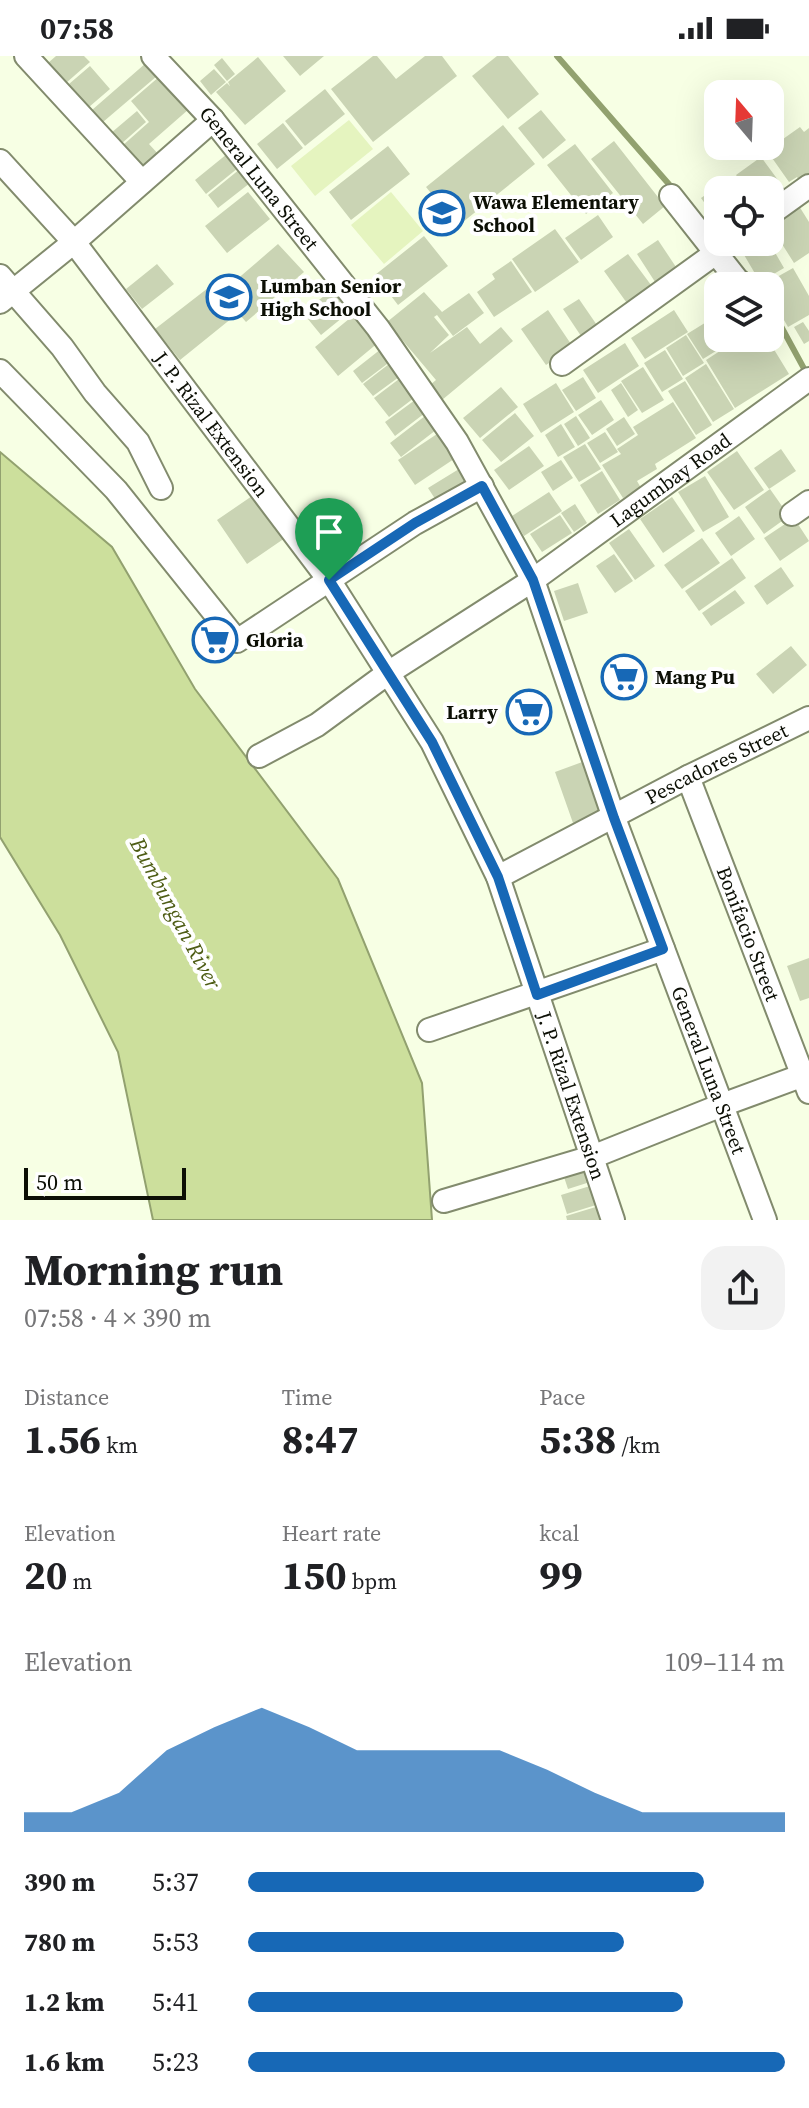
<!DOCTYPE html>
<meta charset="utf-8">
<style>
body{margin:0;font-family:"Source Serif 4",serif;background:#f2f2f2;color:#202124;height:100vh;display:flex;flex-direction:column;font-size:30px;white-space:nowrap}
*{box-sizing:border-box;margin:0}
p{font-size:26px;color:#757577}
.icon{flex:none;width:44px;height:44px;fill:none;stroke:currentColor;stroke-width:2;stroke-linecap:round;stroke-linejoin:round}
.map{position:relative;height:1164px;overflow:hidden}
.sheet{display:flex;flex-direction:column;background:#fff;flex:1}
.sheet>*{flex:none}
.needle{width:52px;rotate:341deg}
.tools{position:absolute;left:704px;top:24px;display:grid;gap:16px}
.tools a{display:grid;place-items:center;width:80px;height:80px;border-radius:16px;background:#fff;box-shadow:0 8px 32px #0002;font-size:40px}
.scale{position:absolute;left:24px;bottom:20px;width:162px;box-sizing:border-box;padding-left:8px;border:4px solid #0c0f05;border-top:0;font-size:22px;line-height:28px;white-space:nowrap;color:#0c0f05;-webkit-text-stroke:6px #fff;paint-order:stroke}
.pin{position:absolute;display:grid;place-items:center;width:68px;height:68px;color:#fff;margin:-82px -34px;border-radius:50% 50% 50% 0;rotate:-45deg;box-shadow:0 0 8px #0007}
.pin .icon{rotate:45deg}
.round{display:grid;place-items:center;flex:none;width:84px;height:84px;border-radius:24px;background:#f2f2f2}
.head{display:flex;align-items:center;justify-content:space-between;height:136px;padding:0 24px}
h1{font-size:44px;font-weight:700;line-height:60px}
.metrics{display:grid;grid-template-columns:repeat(3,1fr);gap:12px;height:136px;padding:8px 24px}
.metrics div{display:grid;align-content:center}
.metrics b{font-size:40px;font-weight:700}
.metrics small{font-size:22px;font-weight:400}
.metrics p{font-size:22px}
.chart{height:224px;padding:16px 24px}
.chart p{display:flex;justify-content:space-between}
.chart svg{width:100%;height:144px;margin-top:8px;fill:#1768b6;opacity:.7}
ul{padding:0 24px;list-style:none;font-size:26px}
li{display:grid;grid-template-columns:128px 96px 1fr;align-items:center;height:60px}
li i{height:20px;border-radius:10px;background:#1768b6}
.status{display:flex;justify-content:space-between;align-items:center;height:56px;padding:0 40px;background:#fff;direction:ltr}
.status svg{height:22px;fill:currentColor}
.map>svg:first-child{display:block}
</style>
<div class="status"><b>07:58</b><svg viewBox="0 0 49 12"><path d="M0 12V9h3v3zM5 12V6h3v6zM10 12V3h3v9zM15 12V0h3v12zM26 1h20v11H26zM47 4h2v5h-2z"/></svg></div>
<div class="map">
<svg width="809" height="1164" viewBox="0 0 809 1164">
<rect width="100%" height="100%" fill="#f7ffe4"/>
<!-- green -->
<path fill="#e5f4bf" d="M349 64 373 93 315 140 291 110Z
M391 136 423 175 384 208 351 169Z"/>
<!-- water -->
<path fill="#ccdf9c" stroke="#92a16f" stroke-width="2" d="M0 396 112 491 195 633 338 823 422 1027 432 1164H153L118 996 60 879 0 781Z"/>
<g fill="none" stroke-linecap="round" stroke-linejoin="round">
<!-- stream -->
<path stroke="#92a16f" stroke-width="6" d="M557 0 674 134
M746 218 757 230
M770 250 807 318"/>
</g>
<!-- building -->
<path fill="#cad4b4" d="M56 0H84L90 6 66 27 48 7Z
M283 0H324L300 20Z
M373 0H377L396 23 425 0H442L457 20 373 86 331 33Z
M497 0H508L539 38 508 63 472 20Z
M258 1 286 35 245 69 216 36 227 27 230 30 228 26Z
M222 2 235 18 227 25 214 9Z
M146 7 157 20 103 66 92 54Z
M90 10 110 33 89 51 69 28Z
M214 13 226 26 211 39 200 25Z
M160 20 189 53 149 88 160 100 143 114 122 90 149 66 131 45Z
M325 33 345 58 305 90 285 65Z
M541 54 566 84 543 103 518 72Z
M137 55 146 66 121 88 111 77Z
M283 67 303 92 277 113 257 88Z
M503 69 535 108 458 170 426 131Z
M800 71 804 76 809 72V120L800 126 797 121 789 126 770 99 779 93 776 88Z
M614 85 665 150 643 168 591 103Z
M575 88 613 137 586 158 547 109Z
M388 90 410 118 351 164 329 136Z
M227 98 238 112 206 138 195 124Z
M761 101 786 135 770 146V134H747L736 119Z
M240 113 250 127 218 152 208 139Z
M729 123 737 134H718V166L701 142Z
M248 136 270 163 227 197 205 170Z
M799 150 809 166V197L794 207 770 169Z
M598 159 613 181 581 204 565 182Z
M555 173 579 206 535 236 512 203Z
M424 180 448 210 398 249 375 219Z
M658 184 678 214 657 229 637 198Z
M750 186H769L784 212 760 226 740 192Z
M278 188 304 216 246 266 221 237Z
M628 198 654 233 629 250 604 215Z
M511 205 532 236 494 261 477 236 495 223 492 218Z
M157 208 174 228 142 253 126 233Z
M793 212 809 240V259L788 271 770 240V230H761Z
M335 231 353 253 321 279 303 257Z
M208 232 232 262 180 304 155 273Z
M424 236 442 256 469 237 484 257 453 280 437 259 434 261 449 279 430 297 467 271 480 288 501 271 513 285 442 344 430 329 436 324 387 266Z
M579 243 601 275 585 286 563 253Z
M548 254 573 291 546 309 521 273Z
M674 254 688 276 645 303 631 282Z
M355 258 379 286 338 320 315 291Z
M708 265 724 290 703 303 687 278Z
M803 266 809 275V285L804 288 794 271Z
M686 279 704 307 683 320 666 292Z
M740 282H767L789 318 735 352 706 304Z
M625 287 639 310 598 337 583 314Z
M381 293 391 305 362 327 353 315Z
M665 294 683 323 662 336 644 307Z
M389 308 399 321 373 340 363 328Z
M706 308 734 353 713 366 685 322Z
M643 311 664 344 642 357 621 325Z
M583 321 596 342 576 355 562 334Z
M399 323 414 342 389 361 374 342Z
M685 325 712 369 696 379 668 335Z
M556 327 574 356 541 377 523 348Z
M621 327 638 354 628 361 611 334Z
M501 331 518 351 480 382 463 362Z
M415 344 425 357 395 380 385 366Z
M601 344 614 364 592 379 578 359Z
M673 346 696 382 655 408 657 413 637 425 641 432 623 442 602 409 621 398 617 393 638 379 633 371Z
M515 357 534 380 501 406 482 384Z
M425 360 436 374 401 401 390 387Z
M576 360 590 382 578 390 564 368Z
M624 361 635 378 617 390 606 373Z
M561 368 575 391 558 401 545 379Z
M605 376 618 396 600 407 587 387Z
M437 378 454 403 415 429 398 404Z
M585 388 601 413 579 426 563 401Z
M529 390 544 410 509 434 494 414Z
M781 393 796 415 769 433 754 412Z
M737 395 764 434 734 454 707 416Z
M561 404 573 422 553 435 541 416Z
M459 413 471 433 441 452 428 432Z
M602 415 620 444 598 458 580 429Z
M705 420 729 461 703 476 678 436Z
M770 433 789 460 764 478 745 451Z
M549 436 562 455 524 480 512 460Z
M255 438 285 482 247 508 217 464Z
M672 441 695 475 663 497 640 463Z
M575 448 587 467 574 476 561 457Z
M560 459 572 477 542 496 530 478Z
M739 460 755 483 731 500 715 477Z
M794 462 809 485 780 505 764 482Z
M629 473 655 510 635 524 609 487Z
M702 482 720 507 682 533 664 509Z
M614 498 633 525 615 537 596 510Z
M732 502 746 522 699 555 685 535Z
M781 511 794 530 767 549 754 530Z
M578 527 588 557 564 565 554 535Z
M735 534 745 547 711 570 702 557Z
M791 590 807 609 773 638 756 618Z
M585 705 603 756 573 767 555 716Z
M809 902V942L800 945 787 910Z
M584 1105 590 1126 568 1133 561 1112Z
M590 1130 596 1149 567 1158 561 1139Z
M599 1150 603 1164H567L566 1160Z"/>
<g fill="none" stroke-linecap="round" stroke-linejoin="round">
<!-- minor casing -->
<g stroke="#828b6d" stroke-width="26">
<g id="minor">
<path d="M26 0 142 126"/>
<path id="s1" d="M153 0 213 64 378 272 457 386 533 524 614 762 765 1164"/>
<path id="s2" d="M0 105 74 186 329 524 432 686 498 821 613 1164"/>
<path d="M671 140 742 230"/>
<path d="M770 158 809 130"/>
<path d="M0 220 62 291 95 337 138 386 161 432"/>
<path d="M0 246 74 186 213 64"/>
<path d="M562 308 731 186"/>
<path d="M0 315 116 434 237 585 415 467 482 430"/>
<path d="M792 458 809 446"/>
<path id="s3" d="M259 700 317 669 388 617 533 524 809 323"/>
<path id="s4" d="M688 721 809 1036"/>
<path id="s5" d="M498 821 688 721 809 662"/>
<path d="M429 974 663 893"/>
<path d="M444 1145 592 1101 722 1049 809 1017"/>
</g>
</g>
<!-- minor -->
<use href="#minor" stroke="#fff" stroke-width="22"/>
</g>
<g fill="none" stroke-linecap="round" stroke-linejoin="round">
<!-- route casing -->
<g stroke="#fff" stroke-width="16">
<path id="route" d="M482 430 533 524 614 762 663 893 537 939 498 821 432 686 329 524 415 467Z"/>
</g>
<!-- route -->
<use href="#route" stroke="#1768b6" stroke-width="10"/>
</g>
<!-- icons -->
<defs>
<g id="school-ring" transform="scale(2.3)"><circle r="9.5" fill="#fff" stroke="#1768b6" stroke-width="1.5"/><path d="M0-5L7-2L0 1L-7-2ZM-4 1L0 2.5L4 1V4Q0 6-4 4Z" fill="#1768b6"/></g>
<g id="supermarket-ring" transform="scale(2.3)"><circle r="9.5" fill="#fff" stroke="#1768b6" stroke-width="1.5"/><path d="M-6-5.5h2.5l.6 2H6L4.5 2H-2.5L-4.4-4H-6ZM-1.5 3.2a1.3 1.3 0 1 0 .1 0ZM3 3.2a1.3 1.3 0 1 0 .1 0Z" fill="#1768b6"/></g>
</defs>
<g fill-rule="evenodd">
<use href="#school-ring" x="442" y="157"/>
<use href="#school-ring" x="229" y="241"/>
<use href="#supermarket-ring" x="215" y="584"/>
<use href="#supermarket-ring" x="624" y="621"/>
<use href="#supermarket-ring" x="529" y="656"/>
</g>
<g text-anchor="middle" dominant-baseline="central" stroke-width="8" stroke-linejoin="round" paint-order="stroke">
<!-- street labels -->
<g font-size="20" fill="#0c0f05" stroke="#fff">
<text stroke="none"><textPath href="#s1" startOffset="162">General Luna Street</textPath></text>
<text stroke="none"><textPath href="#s2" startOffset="338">J. P. Rizal Extension</textPath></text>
<text stroke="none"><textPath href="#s3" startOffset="496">Lagumbay Road</textPath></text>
<text stroke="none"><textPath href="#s5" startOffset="246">Pescadores Street</textPath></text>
<text stroke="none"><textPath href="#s4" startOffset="168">Bonifacio Street</textPath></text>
<text stroke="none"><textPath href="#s1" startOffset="1170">General Luna Street</textPath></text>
<text stroke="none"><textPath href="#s2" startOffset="1106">J. P. Rizal Extension</textPath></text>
</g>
<!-- poi labels -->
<g font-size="20" font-weight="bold" fill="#0c0f05" stroke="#fff" text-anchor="start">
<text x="473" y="146">Wawa Elementary<tspan x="473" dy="23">School</tspan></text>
<text x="260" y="230">Lumban Senior<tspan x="260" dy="23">High School</tspan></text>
<text x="246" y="584">Gloria</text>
<text x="655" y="621">Mang Pu</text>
<text x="498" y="656" text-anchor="end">Larry</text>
</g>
<!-- water labels -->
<g font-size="22" font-style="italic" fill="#4e5d15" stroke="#fff">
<text transform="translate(176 857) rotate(62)">Bumbungan River</text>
</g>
</g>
</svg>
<div class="tools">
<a><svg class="needle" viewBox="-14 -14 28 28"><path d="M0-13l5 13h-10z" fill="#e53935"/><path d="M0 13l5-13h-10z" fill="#757577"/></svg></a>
<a><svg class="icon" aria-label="locate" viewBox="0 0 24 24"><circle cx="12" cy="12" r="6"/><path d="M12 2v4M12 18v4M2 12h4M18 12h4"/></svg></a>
<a><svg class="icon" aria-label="layers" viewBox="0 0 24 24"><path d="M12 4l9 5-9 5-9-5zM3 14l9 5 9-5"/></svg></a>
</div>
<div class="scale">50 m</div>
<div class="pin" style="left:329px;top:524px;background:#1e9e55"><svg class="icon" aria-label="arrive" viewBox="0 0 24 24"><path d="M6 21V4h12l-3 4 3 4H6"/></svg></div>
</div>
<section class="sheet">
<div class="head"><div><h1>Morning run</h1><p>07:58 · 4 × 390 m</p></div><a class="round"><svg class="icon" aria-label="share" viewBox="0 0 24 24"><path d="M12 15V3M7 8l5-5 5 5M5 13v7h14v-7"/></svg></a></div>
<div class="metrics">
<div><p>Distance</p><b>1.56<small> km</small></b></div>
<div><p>Time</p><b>8:47</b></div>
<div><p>Pace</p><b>5:38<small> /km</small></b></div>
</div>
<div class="metrics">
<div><p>Elevation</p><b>20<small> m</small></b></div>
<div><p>Heart rate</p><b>150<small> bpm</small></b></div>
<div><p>kcal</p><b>99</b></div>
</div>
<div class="chart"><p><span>Elevation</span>109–114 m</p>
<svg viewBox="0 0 160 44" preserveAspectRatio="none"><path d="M0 44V38L10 38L20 32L30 19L40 12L50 6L60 12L70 19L80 19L90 19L100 19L110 25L120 32L130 38L140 38L150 38L160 38V44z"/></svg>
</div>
<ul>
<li><b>390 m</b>5:37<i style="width:85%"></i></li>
<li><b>780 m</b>5:53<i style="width:70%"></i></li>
<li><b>1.2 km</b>5:41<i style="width:81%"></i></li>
<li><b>1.6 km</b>5:23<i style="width:100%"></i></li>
</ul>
</section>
